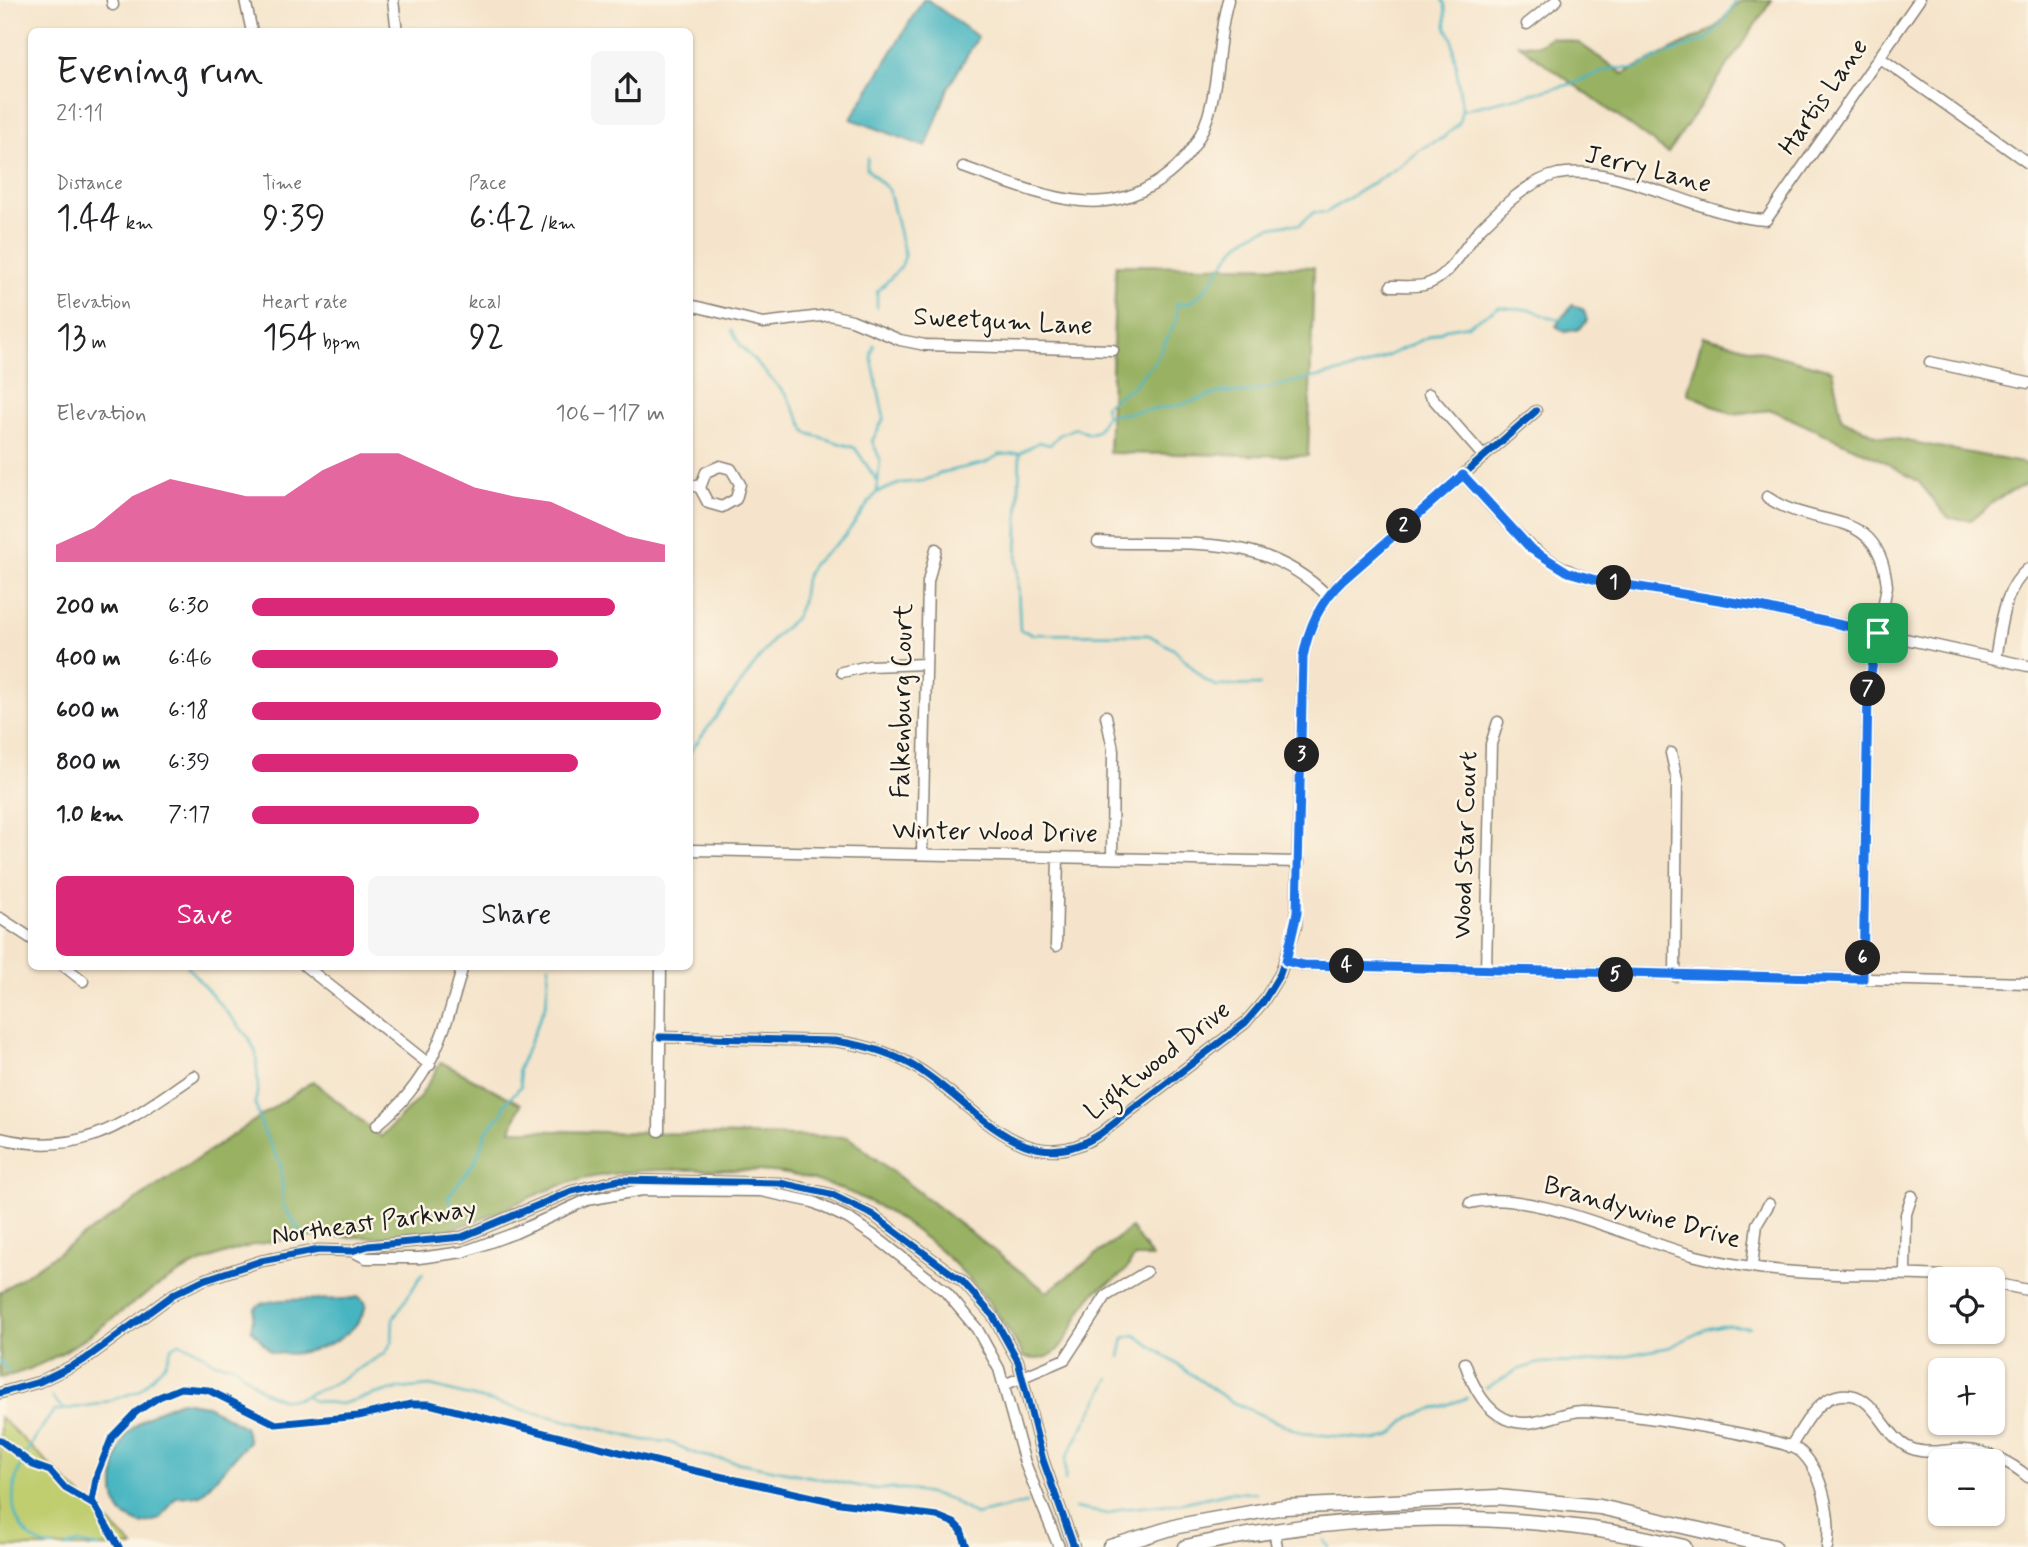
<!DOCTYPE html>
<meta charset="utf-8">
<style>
body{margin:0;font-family:Mynerve,sans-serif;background:#f6f6f6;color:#202124;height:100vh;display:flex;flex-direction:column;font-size:26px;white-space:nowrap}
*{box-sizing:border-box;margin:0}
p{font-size:23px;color:#757577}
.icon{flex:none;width:38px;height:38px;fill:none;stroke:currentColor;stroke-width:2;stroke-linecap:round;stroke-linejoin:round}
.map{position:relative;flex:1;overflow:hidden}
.sheet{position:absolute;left:28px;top:28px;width:665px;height:942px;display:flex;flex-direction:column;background:#fff;border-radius:10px;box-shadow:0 2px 5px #0004}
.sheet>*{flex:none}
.fabs{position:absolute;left:1928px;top:1267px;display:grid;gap:14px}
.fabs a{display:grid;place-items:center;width:77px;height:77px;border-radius:10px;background:#fff;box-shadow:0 2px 5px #0004;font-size:35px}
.pin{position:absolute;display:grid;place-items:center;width:60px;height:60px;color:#fff;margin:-30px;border-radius:14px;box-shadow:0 4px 10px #0006}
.km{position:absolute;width:35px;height:35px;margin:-18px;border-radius:50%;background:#222;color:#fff;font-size:19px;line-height:35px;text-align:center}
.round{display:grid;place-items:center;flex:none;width:74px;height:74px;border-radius:10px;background:#f6f6f6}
.overview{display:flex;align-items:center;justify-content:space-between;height:119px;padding:0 28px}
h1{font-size:38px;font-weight:600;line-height:52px}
.figures{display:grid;grid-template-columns:repeat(3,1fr);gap:10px;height:119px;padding:7px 28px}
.figures div{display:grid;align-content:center}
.figures b{font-size:35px;font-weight:600}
.figures small{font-size:19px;font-weight:400}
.figures p{font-size:19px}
.chart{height:196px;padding:14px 28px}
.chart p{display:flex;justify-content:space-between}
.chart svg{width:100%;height:126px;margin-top:7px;fill:#db2777;opacity:.7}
.cta{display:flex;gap:14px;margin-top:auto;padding:14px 28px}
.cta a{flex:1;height:80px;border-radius:10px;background:#db2777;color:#fff;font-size:28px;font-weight:600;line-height:80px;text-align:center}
.cta a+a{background:#f6f6f6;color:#202124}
ul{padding:0 28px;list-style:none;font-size:23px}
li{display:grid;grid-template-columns:112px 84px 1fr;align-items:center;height:52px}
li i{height:18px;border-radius:9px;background:#db2777}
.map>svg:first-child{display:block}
</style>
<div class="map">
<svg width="2028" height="1547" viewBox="0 0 2028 1547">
<rect width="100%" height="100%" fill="#fcf5e5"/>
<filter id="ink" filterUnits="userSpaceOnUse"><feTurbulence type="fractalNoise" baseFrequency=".0143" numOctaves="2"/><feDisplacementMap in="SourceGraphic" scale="14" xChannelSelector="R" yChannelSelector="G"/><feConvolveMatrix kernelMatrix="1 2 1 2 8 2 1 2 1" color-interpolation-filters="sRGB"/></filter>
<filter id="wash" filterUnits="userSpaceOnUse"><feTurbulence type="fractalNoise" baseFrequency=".00686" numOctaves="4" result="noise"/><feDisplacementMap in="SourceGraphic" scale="28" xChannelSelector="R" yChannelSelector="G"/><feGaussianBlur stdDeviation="1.57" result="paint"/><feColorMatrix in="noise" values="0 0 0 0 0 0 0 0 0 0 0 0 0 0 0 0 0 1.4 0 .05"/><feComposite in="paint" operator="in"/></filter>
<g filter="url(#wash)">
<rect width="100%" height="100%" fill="#f5e4cb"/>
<!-- green -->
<path fill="#c0ce70" stroke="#6e7546" stroke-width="2" d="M0 1417 134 1547H0Z"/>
<!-- forest -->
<path fill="#98b162" stroke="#5a663f" stroke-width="2" d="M1745 0H1772L1668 153 1518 44 1538 45 1551 37 1579 43 1623 74 1714 29 1739 2Z
M1116 265 1314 267 1308 456 1109 453Z
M1703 336 1832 370 1842 419 1876 435 2028 464V483L2000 497 1971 520 1948 518 1919 482 1879 459 1772 410 1731 414 1687 393Z
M441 1062 521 1104 511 1130 848 1137 1047 1292 1131 1228 1152 1257H1135C1130 1262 1127 1270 1122 1274 1114 1282 1102 1285 1094 1293 1070 1317 1067 1370 1024 1357 977 1268 888 1191 787 1174 761 1169 733 1171 706 1170 661 1169 619 1170 575 1181 527 1194 485 1223 436 1233 394 1241 351 1235 309 1237 272 1239 232 1249 198 1264 128 1295 76 1362 0 1378V1292L313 1081 381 1137 420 1097Z"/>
<!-- water -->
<path fill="#46b5c1" stroke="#31686e" stroke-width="2" d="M923 0H928L978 37 949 86 926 147 851 119Z
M1572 305 1584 310 1587 321 1579 329 1565 332 1556 326Z
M359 1297 366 1303C361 1340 303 1360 271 1352L251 1329 255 1308C270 1293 332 1304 359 1297Z
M181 1401 206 1405 244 1427 249 1441 201 1495 176 1497 160 1519 141 1524C136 1521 127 1518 122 1514 107 1496 115 1447 130 1431 143 1417 162 1408 181 1401Z"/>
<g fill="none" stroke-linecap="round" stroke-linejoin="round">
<!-- stream -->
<path stroke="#46b5c1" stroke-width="2.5" d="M1462 110 1568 85 1613 68 1637 69C1659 54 1684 49 1709 38 1719 26 1730 15 1736 0
M868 158 866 168 889 190 905 256 901 267 877 292V308
M732 330 740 345 787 396 807 433 855 448 878 482
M874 345 871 355 884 418 872 441 880 459 877 492
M1106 416 1105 405 1132 387 1156 360 1176 321 1177 303 1187 304C1224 283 1221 239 1272 227 1282 225 1289 223 1299 225L1314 212 1325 213 1400 166 1424 147 1443 138 1459 123 1462 108 1452 38 1446 27 1445 4 1442 0
M1020 453 1017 563 1020 630 1033 634 1149 635 1175 650 1205 680 1216 686 1260 685
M690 752 775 637 795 618 802 602 805 579 812 565 845 536 876 493 901 483 923 481 944 472 985 463 999 455 1020 453 1039 442 1050 445 1059 435 1076 428 1089 434 1097 431 1106 416 1177 406 1222 392 1244 393 1363 367 1446 329 1468 325 1499 307 1533 310 1549 318 1563 319
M187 966 249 1038 256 1053 258 1088 255 1103 263 1130 281 1165 283 1205 301 1233
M456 1219 448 1197 475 1162 487 1130 503 1113 504 1105 521 1086 518 1070 546 1004 549 966
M1120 1357 1124 1338 1135 1335 1230 1401 1302 1433 1376 1440 1390 1436 1410 1417 1467 1398
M0 1361 9 1372
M1486 1388 1520 1369 1540 1363 1592 1362 1670 1347 1706 1329 1722 1325 1749 1327
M305 1395 314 1401 341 1404 390 1390 430 1386 643 1440 669 1442 699 1455 848 1484 876 1489H906L950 1499 975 1515 1026 1503
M52 1397 64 1410
M1065 1480 1066 1458 1110 1378
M1075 1508 1108 1514 1121 1509 1182 1503 1230 1492 1256 1493
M1324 1540 1329 1547
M53 1547C36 1544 28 1538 19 1523 0 1486 32 1440 54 1411L99 1404 139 1391 165 1364 172 1347 179 1343 193 1348 214 1362 233 1365 264 1392 281 1399H296L331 1385 385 1353 392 1342 393 1319 423 1273
M67 1547 78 1543 99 1547"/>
</g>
</g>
<g filter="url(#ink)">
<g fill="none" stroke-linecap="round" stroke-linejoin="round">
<!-- minor casing -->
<g stroke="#888074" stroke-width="13">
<path id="minor" d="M112 0 113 5
M245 0 252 32
M393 0 397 32
M1527 24 1557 0
M1879 57 2028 163
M963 167C1001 180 1040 197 1081 201 1138 207 1191 169 1208 116 1220 78 1217 38 1228 0
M1391 286C1401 286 1414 287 1424 285 1449 279 1464 247 1480 229 1500 209 1529 180 1558 174 1621 163 1701 217 1766 220L1919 0
M690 305 763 323 830 315 852 320 900 340 925 345 1113 350
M1930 362 2028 383
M1429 394 1484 457
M1463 475C1503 518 1536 566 1596 580L1756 606 2028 666
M690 484 700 488 708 503 722 507 736 499 740 484 731 469 720 466 706 472 700 488
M1767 497C1816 532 1879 503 1887 586L1868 691 1863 979
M1098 542C1185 547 1258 529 1327 595
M1995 659C2001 628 2002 590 2028 569
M842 672 869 666 926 664
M1106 716 1113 749 1112 858
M1671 753 1677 780 1675 976
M690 850 1299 862
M922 854 928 582 936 549
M0 918 32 939
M1056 946 1058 857
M1286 961 1303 965 2028 983
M64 966 83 981
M305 966 430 1065
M1486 970 1491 744 1498 722
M660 1037 835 1041C865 1045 894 1053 920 1070 977 1107 1027 1183 1100 1134L1245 1023 1263 1002 1280 974 1296 926 1303 657C1309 626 1320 602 1343 580L1536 411
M377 1125C433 1079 444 1033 463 966
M659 1131 661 966
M0 1138C85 1159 128 1120 194 1076
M1470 1203C1529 1188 1632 1239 1692 1255 1738 1267 1787 1273 1835 1274 1880 1275 1924 1273 1968 1279
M352 1251 366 1258H419L463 1252 515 1233 587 1200 642 1190 761 1191 813 1202 849 1219 877 1238 945 1291 977 1329 999 1369 1025 1463 1059 1547
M1752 1266 1757 1224 1769 1204
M1905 1274 1906 1214 1912 1196
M1993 1283 2028 1290
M1465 1363C1472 1384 1483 1408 1504 1418 1532 1432 1555 1412 1582 1411 1613 1411 1782 1436 1801 1452 1823 1472 1832 1519 1827 1547
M1004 1385 1065 1359 1106 1296 1146 1272
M0 1393 39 1382 84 1360 174 1294 203 1280 261 1261 319 1250 352 1251 368 1246 462 1237 572 1191 619 1180 780 1183 830 1194 873 1215 963 1282 993 1316 1018 1361 1043 1460 1074 1547
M1790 1447C1802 1430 1814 1402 1836 1396 1874 1387 1881 1432 1906 1446 1925 1457 1945 1448 1965 1450 1987 1451 2011 1462 2028 1477
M1274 1530 1277 1547"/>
</g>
<!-- major casing -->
<g stroke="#888074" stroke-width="17">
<path id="major" d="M1110 1547 1178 1526 1284 1507 1498 1497 1600 1507 1774 1547
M1186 1547C1349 1511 1523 1507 1684 1547"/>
</g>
<!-- minor -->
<use href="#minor" stroke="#fff" stroke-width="10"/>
<!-- major -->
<use href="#major" stroke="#fff" stroke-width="14"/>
<!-- cycleway casing -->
<g stroke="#fcf5e5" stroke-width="11">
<path id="cycleway" d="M660 1037 835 1041C865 1045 894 1053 920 1070 977 1107 1027 1183 1100 1134L1245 1023 1263 1002 1280 974 1296 926 1303 657C1309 626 1320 602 1343 580L1536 411
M0 1393 39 1382 84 1360 174 1294 203 1280 261 1261 319 1250 352 1251 368 1246 462 1237 572 1191 619 1180 780 1183 830 1194 873 1215 963 1282 993 1316 1018 1361 1043 1460 1074 1547
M0 1440 33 1465 50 1471 65 1488 92 1504
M119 1547 92 1501 97 1474 112 1437 136 1412 159 1397 181 1388 208 1390 276 1424 358 1416 411 1404H429L687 1469 840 1503 937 1516 954 1523 961 1530 967 1547"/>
</g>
<!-- cycleway -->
<use href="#cycleway" stroke="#0057b8" stroke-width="7"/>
</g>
</g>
<g fill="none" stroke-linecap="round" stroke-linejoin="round" filter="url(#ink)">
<!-- route casing -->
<g stroke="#fff" stroke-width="14">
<path id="route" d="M1463 475 1531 549 1568 572 1596 580 1756 606 1878 633 1868 691 1863 979 1303 965 1286 961 1297 913 1303 657C1309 626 1320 602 1343 580Z"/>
</g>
<!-- route -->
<use href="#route" stroke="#1a73e8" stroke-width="9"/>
</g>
<g text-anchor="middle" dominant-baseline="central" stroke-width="5" stroke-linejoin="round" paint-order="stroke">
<!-- street labels -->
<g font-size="26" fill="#1c1c1c" stroke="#fcf5e5">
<text transform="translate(1824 97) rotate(-55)">Hartis Lane</text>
<text transform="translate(1648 170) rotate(14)">Jerry Lane</text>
<text transform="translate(1003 322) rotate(3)">Sweetgum Lane</text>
<text transform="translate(903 701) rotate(-89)">Falkenburg Court</text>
<text transform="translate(995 833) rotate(1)">Winter Wood Drive</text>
<text transform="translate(1466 845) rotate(-88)">Wood Star Court</text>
<text transform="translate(1158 1061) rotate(-38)">Lightwood Drive</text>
<text transform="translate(1642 1213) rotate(16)">Brandywine Drive</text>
<text transform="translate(374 1223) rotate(-8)">Northeast Parkway</text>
</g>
</g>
</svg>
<div class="fabs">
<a><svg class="icon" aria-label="locate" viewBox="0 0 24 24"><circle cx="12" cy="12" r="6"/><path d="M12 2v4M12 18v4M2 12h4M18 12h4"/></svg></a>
<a>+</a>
<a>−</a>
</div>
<div class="pin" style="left:1878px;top:633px;background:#1e9e55"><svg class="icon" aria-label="arrive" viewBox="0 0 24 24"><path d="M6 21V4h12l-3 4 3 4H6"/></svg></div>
<b class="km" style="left:1614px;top:583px">1</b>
<b class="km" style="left:1404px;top:526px">2</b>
<b class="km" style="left:1302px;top:755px">3</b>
<b class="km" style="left:1347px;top:966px">4</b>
<b class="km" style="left:1616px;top:975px">5</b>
<b class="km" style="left:1863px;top:958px">6</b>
<b class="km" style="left:1868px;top:689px">7</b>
<section class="sheet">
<div class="overview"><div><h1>Evening run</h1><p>21:11</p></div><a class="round"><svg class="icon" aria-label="share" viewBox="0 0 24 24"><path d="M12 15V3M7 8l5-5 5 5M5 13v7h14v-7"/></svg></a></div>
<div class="figures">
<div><p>Distance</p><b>1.44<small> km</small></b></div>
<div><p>Time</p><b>9:39</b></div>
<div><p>Pace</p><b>6:42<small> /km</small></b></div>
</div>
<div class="figures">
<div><p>Elevation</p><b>13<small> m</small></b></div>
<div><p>Heart rate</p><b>154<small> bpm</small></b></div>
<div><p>kcal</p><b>92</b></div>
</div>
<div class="chart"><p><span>Elevation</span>106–117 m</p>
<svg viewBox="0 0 160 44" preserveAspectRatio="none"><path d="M0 44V38L10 32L20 21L30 15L40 18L50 21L60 21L70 12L80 6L90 6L100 12L110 18L120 21L130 23L140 29L150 35L160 38V44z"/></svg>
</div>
<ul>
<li><b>200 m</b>6:30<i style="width:88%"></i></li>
<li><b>400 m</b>6:46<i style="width:74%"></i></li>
<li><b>600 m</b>6:18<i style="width:99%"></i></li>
<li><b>800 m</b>6:39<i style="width:79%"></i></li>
<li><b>1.0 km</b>7:17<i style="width:55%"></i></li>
</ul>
<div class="cta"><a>Save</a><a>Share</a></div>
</section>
</div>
